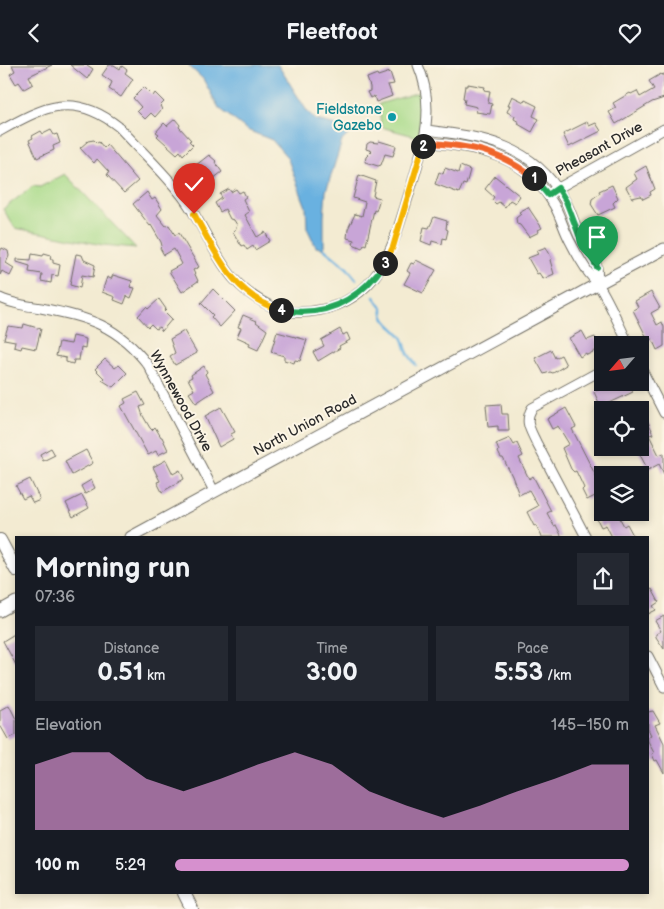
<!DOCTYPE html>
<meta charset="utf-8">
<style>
body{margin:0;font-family:"Balsamiq Sans",sans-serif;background:#242831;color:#f1f3f6;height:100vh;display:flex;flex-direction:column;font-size:19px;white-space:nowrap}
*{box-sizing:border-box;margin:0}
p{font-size:16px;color:#9ea1a6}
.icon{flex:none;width:28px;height:28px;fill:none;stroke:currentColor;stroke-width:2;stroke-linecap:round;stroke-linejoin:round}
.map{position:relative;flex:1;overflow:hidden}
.side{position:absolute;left:15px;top:471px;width:634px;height:358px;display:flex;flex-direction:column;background:#171b24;border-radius:0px;box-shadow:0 2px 8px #0003}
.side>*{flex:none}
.needle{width:32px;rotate:242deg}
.controls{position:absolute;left:594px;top:271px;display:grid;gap:10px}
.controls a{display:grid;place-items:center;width:55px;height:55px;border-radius:0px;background:#171b24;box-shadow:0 2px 8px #0003;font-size:25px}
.pin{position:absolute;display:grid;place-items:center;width:42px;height:42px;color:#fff;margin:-51px -21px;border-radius:50% 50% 50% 0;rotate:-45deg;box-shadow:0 0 5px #0007}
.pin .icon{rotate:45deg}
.km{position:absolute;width:25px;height:25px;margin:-12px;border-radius:50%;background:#222;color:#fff;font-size:14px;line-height:25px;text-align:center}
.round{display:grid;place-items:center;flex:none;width:52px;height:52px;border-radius:0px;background:#242831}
.head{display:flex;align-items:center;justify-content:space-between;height:85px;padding:0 20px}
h1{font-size:28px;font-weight:600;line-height:38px}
.metrics{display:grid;grid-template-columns:repeat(3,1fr);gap:8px;height:85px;padding:5px 20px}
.metrics div{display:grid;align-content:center;border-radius:0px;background:#242831;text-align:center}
.metrics b{font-size:25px;font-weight:600}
.metrics small{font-size:14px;font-weight:400}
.metrics p{font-size:14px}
.chart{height:140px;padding:10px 20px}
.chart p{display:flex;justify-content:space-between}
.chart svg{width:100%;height:90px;margin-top:5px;fill:#d690ce;opacity:.7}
ul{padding:0 20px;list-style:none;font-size:16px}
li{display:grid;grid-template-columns:80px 60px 1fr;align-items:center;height:38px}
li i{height:12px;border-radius:6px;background:#d690ce}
header{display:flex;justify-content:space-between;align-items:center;height:65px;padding:0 20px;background:#171b24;font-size:22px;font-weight:600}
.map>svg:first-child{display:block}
</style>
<header><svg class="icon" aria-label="back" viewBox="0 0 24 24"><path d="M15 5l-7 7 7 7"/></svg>Fleetfoot<svg class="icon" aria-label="heart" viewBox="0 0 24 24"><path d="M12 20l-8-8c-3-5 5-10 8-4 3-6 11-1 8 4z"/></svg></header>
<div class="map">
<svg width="664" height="844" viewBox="0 0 664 844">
<rect width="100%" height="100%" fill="#fcf5e5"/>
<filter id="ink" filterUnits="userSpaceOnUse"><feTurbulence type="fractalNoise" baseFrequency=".02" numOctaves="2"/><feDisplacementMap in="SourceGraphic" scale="10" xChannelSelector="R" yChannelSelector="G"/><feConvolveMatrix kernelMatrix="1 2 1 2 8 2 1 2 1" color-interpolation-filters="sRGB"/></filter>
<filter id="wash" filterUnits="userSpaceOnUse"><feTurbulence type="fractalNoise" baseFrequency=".0096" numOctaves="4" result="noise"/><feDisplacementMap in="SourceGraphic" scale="20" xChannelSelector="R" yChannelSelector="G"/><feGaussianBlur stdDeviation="1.12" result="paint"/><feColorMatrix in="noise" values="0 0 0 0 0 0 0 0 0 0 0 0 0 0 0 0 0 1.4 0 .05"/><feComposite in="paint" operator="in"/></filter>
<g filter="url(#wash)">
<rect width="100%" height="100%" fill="#f3ebd2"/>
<!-- green -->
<path fill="#a8da89" stroke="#6a825a" d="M426 25 425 74 381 62 379 39Z
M65 109 136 183 103 180 15 163 3 144 33 121 40 122Z"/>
<!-- water -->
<path fill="#69b1e0" stroke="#4a6e86" d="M188 0H278L307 46 316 55 354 64 342 76 326 126 324 152V184L316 182 307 163 306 142 287 92 272 75 247 65 219 43 203 14Z"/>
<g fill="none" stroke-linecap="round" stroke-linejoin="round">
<!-- stream -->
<path stroke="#69b1e0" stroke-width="2.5" d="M324 184 347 203 356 214
M374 232 383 244C381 258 397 263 403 274 405 278 405 282 407 286 409 291 413 296 416 300"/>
</g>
<g id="blocks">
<!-- building -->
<path fill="#c8a5d7" d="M12 0H52L29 11 33 19 24 24 19 17 16 19 10 9 15 6Z
M70 0H87L93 4 87 14Z
M109 0H114L120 4 122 1 127 5 125 8 133 14 121 32 109 24 112 17 102 10Z
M390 7 394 19 388 20 392 31 376 37 374 31 370 33 367 27 370 26V22L367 13 377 9 378 11Z
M661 9V10L664 9V33L652 37 616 59 609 47 616 43 613 38 630 28 631 29 637 26 640 32 654 24 649 16Z
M468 19 485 22 484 25 490 26 488 38 492 39 490 49 476 47 477 42 464 39 465 34 463 33 465 21H468Z
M144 22 153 31 155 28 164 37 160 41 162 44 155 52 151 48 145 54 137 46 141 42 133 33Z
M512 31 524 37 525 35 537 41 533 51 539 54 532 67 518 59 519 57 514 54 515 51 507 47 510 40H508Z
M175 54 180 60 179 62 191 75 189 76 193 80 183 90 180 86 177 89 157 71 159 69 156 67 164 58 167 61Z
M587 57 589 61 596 58 601 66 569 82 563 69Z
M51 65 54 70 57 69 60 78 53 81 54 85 37 93 29 75 33 73 32 71 41 66 43 69Z
M94 75 97 78 99 77 104 83 107 80 138 116 124 128 107 110 109 107 97 94 94 98 80 83 88 76Z
M379 76 396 81 393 91 385 89 381 100 378 101 365 97 366 92 372 86 366 84 367 79 370 77 378 78Z
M209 90 216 96 215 97 222 107 209 117 203 109 198 113 191 104Z
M460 101 470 105 466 120 463 119 459 128 435 119 439 107 443 109 445 103 458 108Z
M646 101 655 124 650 127 651 130 643 134 641 131 632 133 626 122 637 114 634 108Z
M359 110 376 116 373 131 380 133 376 146 374 145 366 180 364 179 362 183 353 179 354 175 347 173 348 164 355 149 362 151 365 137 353 133Z
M495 111 520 131 515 138 510 135 505 142 499 137 496 139 492 135 494 132 485 124Z
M612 120 618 133 613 138 615 142 598 150 591 139 592 134 600 128 599 126Z
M229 124 231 127 236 124 239 128 243 126 246 132 243 134 249 147 245 150 257 172 265 167 270 176 255 185 253 181 247 185 244 180 242 181 241 179H240L233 167 235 165 237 160 234 155 230 154 225 144 220 147 215 138 222 133 220 129Z
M147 127 152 135 155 133 162 144 157 150 166 161 169 160 175 170 179 168 199 202 193 205 198 216 182 227 169 206 182 199 174 184 164 190 160 183 162 181 161 177 151 160 150 161 133 139Z
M528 142 542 163 538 165 539 167 529 172 520 160 517 159 516 153 521 149 519 147Z
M434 152 447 156 446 164 448 165 446 174 443 173 442 179 432 176 431 180 421 176 424 162 429 163Z
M546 182 552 194 550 195 554 209 543 214 539 208 537 209 528 193 538 189 536 186Z
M2 183 8 186 9 191 6 198 14 203 10 211 2 206 0 210V187Z
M44 188 51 190 50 194H53V198L60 200 58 211 52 210 51 218 41 216 42 209 29 207 30 201 17 197V194L31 195 32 189 43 191Z
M76 189 82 190 84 195 95 200 93 212 82 210 80 223 70 220Z
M416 195 436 205 423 228 404 219 410 208 407 206 411 198 414 199Z
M113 210 132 216 130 222 135 223 131 233 127 231 124 239 114 235 115 232 102 227 107 212 111 214Z
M213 224 235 246 220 262 211 252 213 250 201 238Z
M651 227 660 243 651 248 657 260 662 257 664 262V281L657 285 652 274 648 275 633 245 638 242 635 236Z
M159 234 166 244 164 246 172 254 162 266 159 262 156 264 151 259 148 262 138 251 146 242 148 244Z
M243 250 257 256 256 257 267 265 258 285 249 281 250 278 237 272 241 263 238 262Z
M24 259 41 264 36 284 22 281 21 284 14 282 15 276 4 274 8 261 23 263Z
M340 264 343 270 347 268 350 275 339 281 340 283 333 287 318 296 313 287 324 281 321 275Z
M184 266 197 288 175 300 170 291 175 288 170 274Z
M582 266 587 275 595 272 599 280 596 283 597 285 587 290 586 288 580 292 569 273Z
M277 267 307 275 300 296 295 295 294 298 284 295V291L271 287Z
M73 271 86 274 85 283 81 282 79 295H74L73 299 66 297V293L56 291 59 277 71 279Z
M551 285 555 293 561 290 566 300 553 308 550 307 544 309 535 293Z
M105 294 115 303 119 300 127 308 113 322 102 315 104 313 95 304Z
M204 301 207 307 205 309 214 326 196 338 189 328 194 325 188 314 192 312 191 310Z
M626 318H629L633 327 601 342 594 327 605 322 606 323 608 322 610 325Z
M138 327 145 340 140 342 143 351 150 363 152 365 155 362 161 372H162L168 385 158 390 156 386 148 390 121 341 126 338 124 334Z
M501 339 502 349H508L509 366H498V361L488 362 486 340Z
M221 342 235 367 231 369 233 374 219 382 205 351Z
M566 343 576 362 572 364 602 423 596 427 597 430 587 435 582 425 584 423 576 406 574 407 571 404 562 383 569 379 558 361 552 364 547 354Z
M647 355 652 365H651L653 369 649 370 659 390 664 388V409L659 399 648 405 638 386 646 382 640 371V358Z
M510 373 514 380 517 378 523 391 519 393 529 414 533 411 551 446 547 448 554 461 556 460 562 472H542L536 460 534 461 527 447 538 441 529 425 519 430 512 411 503 393H501L498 387 499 386 496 379Z
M51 383 55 390 43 396 40 389Z
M86 385 93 398 72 410 65 396Z
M166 395 173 409 180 405 184 414 162 427 157 417 160 416 153 402Z
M30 414 40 435 33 438 29 431 23 434 16 421Z
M91 415 95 423 85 429 81 421Z
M82 430 89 443 73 452 66 438Z
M599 448H617L624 461 627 459 634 472H612L606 460 601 462 595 450Z
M652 524 659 537 653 541 656 545 648 549V526Z
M664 551V584L656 572V569L661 566 655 556Z
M16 568V600L3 576Z
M9 640 16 654V670L8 674 0 660V645Z
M653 646 660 658 655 660 664 678V708L657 695 655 696 652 689 654 688 648 676V672L651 670 648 664V647Z"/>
</g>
</g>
<g filter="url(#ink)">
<use href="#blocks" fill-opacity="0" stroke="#716e65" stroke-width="1"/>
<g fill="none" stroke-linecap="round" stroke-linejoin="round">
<!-- street casing -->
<g stroke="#716e65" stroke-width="11">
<path id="street" d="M427 65C483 72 533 79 564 134 571 145 574 158 579 169 584 180 595 192 597 203 598 208 597 214 598 218
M0 66C45 41 74 26 119 62 140 85 164 107 183 132 216 177 219 219 275 243 290 249 306 248 320 245 381 233 393 180 409 129 422 86 437 44 418 0
M424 77C478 82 525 89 554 140 561 152 564 166 571 178 576 188 582 198 588 207 591 211 595 215 598 219 610 238 619 260 629 280
M553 126 664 64
M0 233C13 239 27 241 41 243 90 253 117 260 148 300L214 426
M640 301 664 348
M586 472 536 377C530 364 524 357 532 343L602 305
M648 591 664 622"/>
</g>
<!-- secondary casing -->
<g stroke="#716e65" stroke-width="13">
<path id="secondary" d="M131 472 590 223 664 184
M0 546 16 537"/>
</g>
<!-- primary casing -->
<g stroke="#716e65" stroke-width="14">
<path id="primary" d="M0 475 16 505
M184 828 192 844"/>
</g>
<!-- street -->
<use href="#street" stroke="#fff" stroke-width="9"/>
<!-- secondary -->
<use href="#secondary" stroke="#fff" stroke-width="11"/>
<!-- primary -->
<use href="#primary" stroke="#fff" stroke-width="12"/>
</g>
</g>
<g fill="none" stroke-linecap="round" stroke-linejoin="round" filter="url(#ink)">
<!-- split-1 casing -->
<g stroke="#fff" stroke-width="10">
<path id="split-1" d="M534 113 548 130 558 123 566 136 579 170 597 202"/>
</g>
<!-- split-2 casing -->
<g stroke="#fff" stroke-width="10">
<path id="split-2" d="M423 81 424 77C468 81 498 84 534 113"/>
</g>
<!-- split-3 casing -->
<g stroke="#fff" stroke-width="10">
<path id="split-3" d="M385 198 393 182 423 81"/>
</g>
<!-- split-4 casing -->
<g stroke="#fff" stroke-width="10">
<path id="split-4" d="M281 245C326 253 360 235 385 198"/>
</g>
<!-- split-5 casing -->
<g stroke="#fff" stroke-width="10">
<path id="split-5" d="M194 149C216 188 234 232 281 245"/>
</g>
<!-- split-1 -->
<use href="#split-1" stroke="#22a559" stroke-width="6"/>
<!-- split-2 -->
<use href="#split-2" stroke="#f0652b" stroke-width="6"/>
<!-- split-3 -->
<use href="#split-3" stroke="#f5b400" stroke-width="6"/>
<!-- split-4 -->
<use href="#split-4" stroke="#22a559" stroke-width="6"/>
<!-- split-5 -->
<use href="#split-5" stroke="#f5b400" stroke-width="6"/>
</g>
<!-- markers -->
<circle fill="#0f9aa8" stroke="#fcf5e5" stroke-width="2" cx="392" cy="52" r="5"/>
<g text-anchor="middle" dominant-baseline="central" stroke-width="4" stroke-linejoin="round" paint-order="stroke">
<!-- culture labels -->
<g font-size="14" fill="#0d838f" stroke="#fcf5e5" text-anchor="end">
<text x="382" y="44">Fieldstone<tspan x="382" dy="16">Gazebo</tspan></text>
</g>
<!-- street labels -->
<g font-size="14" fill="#2b2b2b" stroke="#fcf5e5">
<text transform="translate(599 84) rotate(-29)">Pheasant Drive</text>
<text transform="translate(181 336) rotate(61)">Wynnewood Drive</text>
<text transform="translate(305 360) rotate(-28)">North Union Road</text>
</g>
</g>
</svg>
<div class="controls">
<a><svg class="needle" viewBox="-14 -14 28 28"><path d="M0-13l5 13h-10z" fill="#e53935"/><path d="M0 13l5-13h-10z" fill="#9ea1a6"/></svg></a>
<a><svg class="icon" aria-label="locate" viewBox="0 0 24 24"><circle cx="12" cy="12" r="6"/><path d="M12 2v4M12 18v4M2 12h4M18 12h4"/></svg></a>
<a><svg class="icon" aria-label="layers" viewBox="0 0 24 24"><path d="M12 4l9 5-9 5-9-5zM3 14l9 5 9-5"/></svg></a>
</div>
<div class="pin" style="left:597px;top:202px;background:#1e9e55"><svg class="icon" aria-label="arrive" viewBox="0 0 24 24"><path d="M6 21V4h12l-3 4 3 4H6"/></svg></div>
<div class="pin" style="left:194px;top:149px;background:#d93025"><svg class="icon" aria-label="check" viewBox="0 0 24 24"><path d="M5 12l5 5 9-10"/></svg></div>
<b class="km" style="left:534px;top:113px">1</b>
<b class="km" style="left:423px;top:81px">2</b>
<b class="km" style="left:385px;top:198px">3</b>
<b class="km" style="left:281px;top:245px">4</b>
<section class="side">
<div class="head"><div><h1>Morning run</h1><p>07:36</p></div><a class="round"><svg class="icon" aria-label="share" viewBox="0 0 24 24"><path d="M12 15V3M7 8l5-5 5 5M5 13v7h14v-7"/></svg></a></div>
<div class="metrics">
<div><p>Distance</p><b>0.51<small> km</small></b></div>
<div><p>Time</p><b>3:00</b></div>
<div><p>Pace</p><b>5:53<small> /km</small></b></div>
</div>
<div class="chart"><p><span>Elevation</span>145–150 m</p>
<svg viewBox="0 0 160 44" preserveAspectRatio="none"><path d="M0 44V12L10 6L20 6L30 19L40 25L50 19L60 12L70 6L80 12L90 25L100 32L110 38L120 32L130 25L140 19L150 12L160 12V44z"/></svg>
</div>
<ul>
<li><b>100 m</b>5:29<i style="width:100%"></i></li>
</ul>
</section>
</div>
